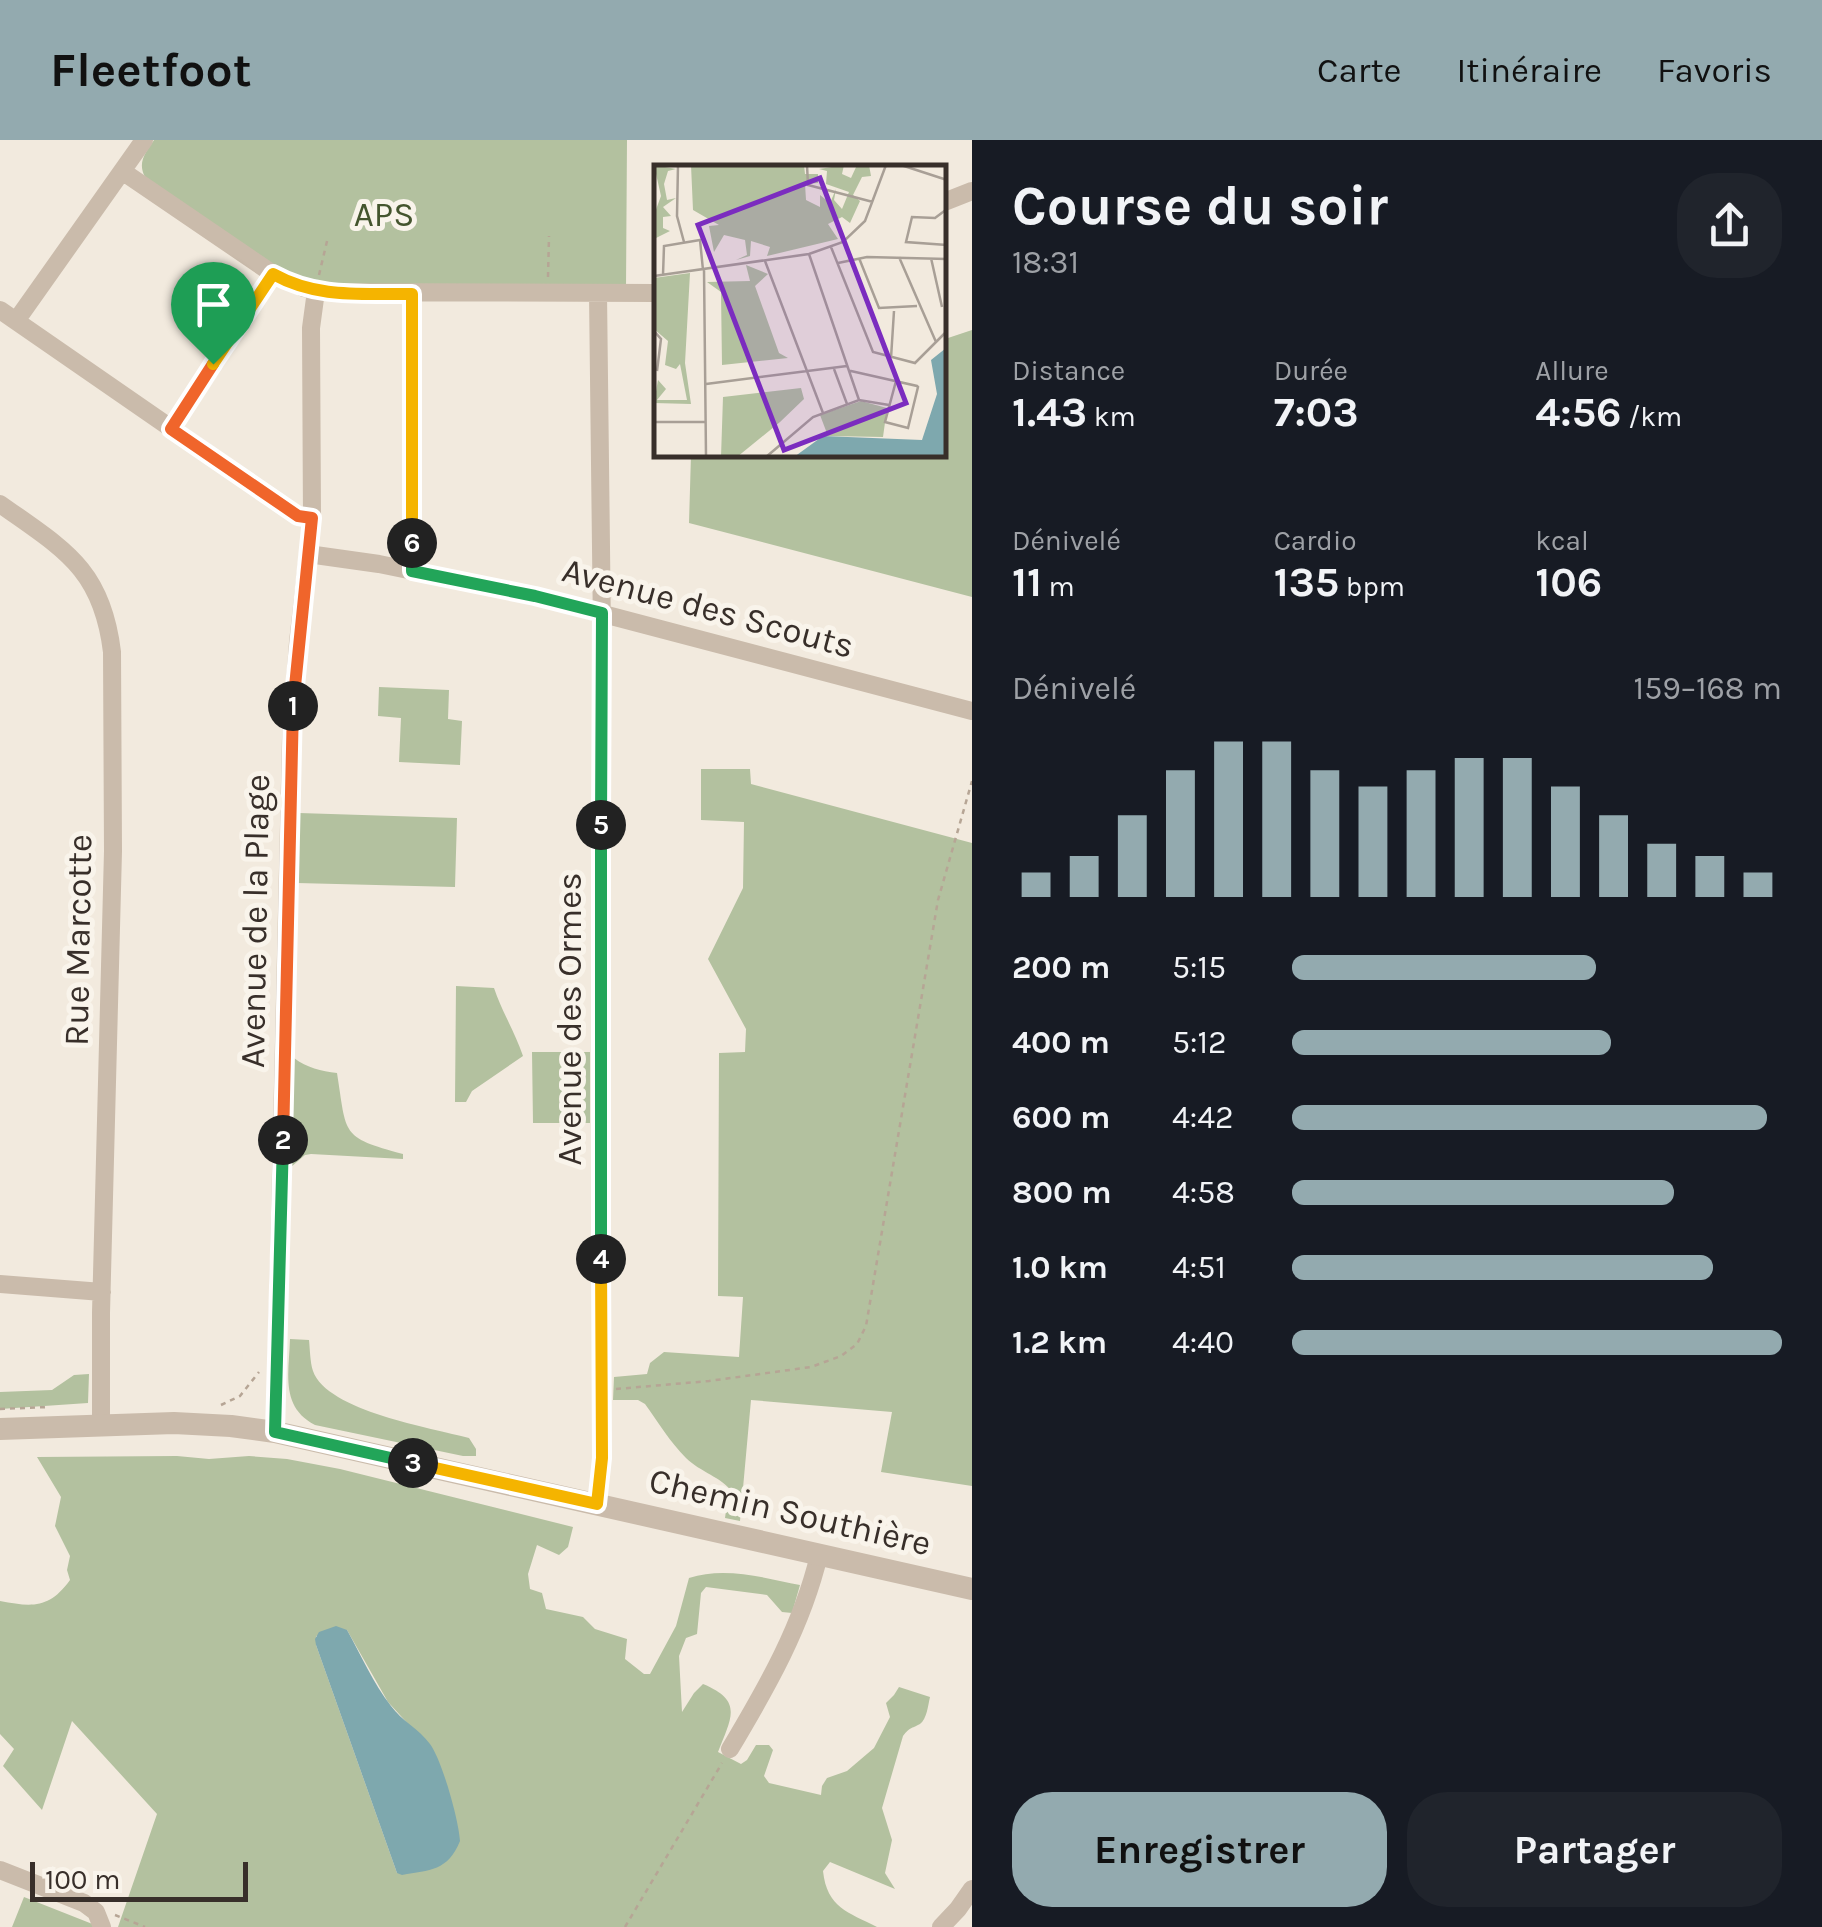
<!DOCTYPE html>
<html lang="fr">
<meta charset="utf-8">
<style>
body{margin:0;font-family:Karla,sans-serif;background:#20242c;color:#f1f3f6;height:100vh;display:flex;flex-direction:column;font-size:38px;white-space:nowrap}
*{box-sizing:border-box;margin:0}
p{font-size:32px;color:#9ea1a6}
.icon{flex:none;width:55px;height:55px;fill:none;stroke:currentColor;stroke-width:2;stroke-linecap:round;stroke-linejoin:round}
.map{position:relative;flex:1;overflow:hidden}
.side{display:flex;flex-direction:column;background:#171b24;width:850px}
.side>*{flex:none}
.scale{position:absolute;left:30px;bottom:25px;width:218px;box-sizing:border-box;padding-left:10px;border:5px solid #382f2a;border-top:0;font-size:28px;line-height:35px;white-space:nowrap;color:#382f2a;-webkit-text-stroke:8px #f9f4eb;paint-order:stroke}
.pin{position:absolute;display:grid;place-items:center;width:85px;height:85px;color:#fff;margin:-102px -42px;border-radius:50% 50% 50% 0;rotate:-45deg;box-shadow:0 0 10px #0007}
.pin .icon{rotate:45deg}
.km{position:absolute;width:50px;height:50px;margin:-25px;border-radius:50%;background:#222;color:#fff;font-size:28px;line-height:50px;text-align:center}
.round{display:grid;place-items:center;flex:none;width:105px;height:105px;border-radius:40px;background:#20242c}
.summary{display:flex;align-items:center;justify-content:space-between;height:170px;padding:0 40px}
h1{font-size:55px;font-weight:700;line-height:75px}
.stats{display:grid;grid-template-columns:repeat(3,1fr);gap:15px;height:170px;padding:10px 40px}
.stats div{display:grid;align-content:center}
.stats b{font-size:42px;font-weight:700}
.stats small{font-size:28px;font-weight:400}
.stats p{font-size:28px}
.chart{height:280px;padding:20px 40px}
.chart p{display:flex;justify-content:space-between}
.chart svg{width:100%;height:180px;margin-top:10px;stroke:#93aaaf;stroke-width:6}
.action{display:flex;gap:20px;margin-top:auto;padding:20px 40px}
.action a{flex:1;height:115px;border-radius:40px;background:#93aaaf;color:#111;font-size:40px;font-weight:700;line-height:115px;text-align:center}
.action a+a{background:#20242c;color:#f1f3f6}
ul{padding:0 40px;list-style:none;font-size:32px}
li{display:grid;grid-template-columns:160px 120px 1fr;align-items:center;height:75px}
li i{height:25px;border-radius:12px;background:#93aaaf}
header{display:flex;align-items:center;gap:60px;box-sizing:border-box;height:140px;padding:0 50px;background:#93aaaf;color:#111}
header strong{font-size:48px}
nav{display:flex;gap:55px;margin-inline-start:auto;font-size:35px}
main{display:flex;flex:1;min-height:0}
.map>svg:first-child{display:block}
</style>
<header>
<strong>Fleetfoot</strong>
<nav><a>Carte</a><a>Itinéraire</a><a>Favoris</a></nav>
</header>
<main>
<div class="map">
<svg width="972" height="1787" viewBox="0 0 972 1787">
<rect width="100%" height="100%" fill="#f2eade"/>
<!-- green -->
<path fill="#b3c19f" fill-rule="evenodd" d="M154 0H627L626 148 330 145 307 141 283 131 145 37C137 22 146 12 154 0Z
M972 190V457L689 383 691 315H944L945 199Z
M379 547 449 550 448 579 462 581 460 625 399 622 401 578 378 576Z
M701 629H750L751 644 972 703V1346L881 1332 892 1272 751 1260 740 1381 725 1378 728 1356 733 1353C722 1337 700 1332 686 1318 670 1302 658 1282 645 1264L638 1260H613L614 1237 647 1234 650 1223 664 1212 739 1217 743 1157 718 1156 719 913 745 912 746 889 708 819 743 748 744 682 701 680Z
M299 673 457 678 455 747 297 743Z
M456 846 494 848C502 872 515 892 523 916L472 951 466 962H455Z
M532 912H590V983H533Z
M294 918C307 928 321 931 337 933 347 995 340 997 403 1014V1019L311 1014 305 1015 291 1027Z
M290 1199 309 1200C310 1209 310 1222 313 1231 327 1271 432 1288 469 1298L476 1309V1316H463L315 1285C280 1267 289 1233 290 1199Z
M89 1234 88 1263 0 1269V1252L52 1250 74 1235Z
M177 1316 209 1319 249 1316 287 1319 340 1329 573 1387 568 1407 559 1415 537 1405 528 1434 530 1449 542 1453 546 1469 583 1477 595 1489 627 1499 625 1519 644 1534H650L676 1486 689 1438C725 1426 764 1438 800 1445L792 1473 782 1472 767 1455 706 1447 701 1453 697 1494 686 1498 679 1516 682 1572 694 1553 703 1544C744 1561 731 1578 718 1612L741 1624 747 1620 756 1605H769L773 1610 764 1636 769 1643 821 1655 822 1646 827 1638 847 1631 874 1608 890 1577 886 1563 894 1555 899 1547 930 1557C928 1565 927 1579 920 1584 911 1589 910 1587 903 1596L882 1668 892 1700 885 1733 895 1749 830 1722 823 1731C827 1768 848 1772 877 1787H118L157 1674 72 1581 42 1670 3 1626 14 1609 0 1594V1461C32 1467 49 1469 70 1440L67 1430 70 1416 55 1386 61 1357 37 1317ZM347 1490 388 1562 410 1586 397 1733 316 1505V1496Z
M24 1757 100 1787H12Z"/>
<!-- water -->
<path fill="#7ea8ae" d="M336 1486 347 1490C361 1515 373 1543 391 1566 402 1581 419 1589 430 1604 442 1620 459 1681 460 1701 448 1731 430 1730 402 1735L397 1733 316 1505 315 1499 319 1492Z"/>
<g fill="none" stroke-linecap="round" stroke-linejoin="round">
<!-- path -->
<path stroke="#b6a595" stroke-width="2.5" stroke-dasharray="5 5" stroke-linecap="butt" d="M319 135 328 97
M548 137 549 96
M616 1249 709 1241 811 1227 841 1216 857 1204 866 1186 938 760 972 641
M221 1265 240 1256 259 1232
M0 1269 48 1267
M115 1775 145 1787
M625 1787 722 1623"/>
<!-- minor -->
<path stroke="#cabbab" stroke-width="18" d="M122 31 273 134 304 148 329 152 657 153
M944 62 972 51
M412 154V431
M0 170 298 376 312 379
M16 181 144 0
M171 289 273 134
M0 364C63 409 102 428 112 512L113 711 101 1173V1285
M308 414 379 424 535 456 972 571
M0 1144 102 1152
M275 1292 291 598 298 502 312 379 311 188 316 151
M597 1364 602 1318V492L598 153
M730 1609C767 1547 802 1486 819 1415
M0 1730 84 1763 96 1772 102 1787
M941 1787 958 1769 972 1749"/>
<!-- tertiary -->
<path stroke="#cabbab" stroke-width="22" d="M0 1289 174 1283 231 1286 275 1292 972 1449"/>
</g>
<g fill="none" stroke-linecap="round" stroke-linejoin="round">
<!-- split-1 casing -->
<g stroke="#fff" stroke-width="20">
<path id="split-1" d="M213 224 171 289 298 376 312 378 293 566"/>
</g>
<!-- split-2 casing -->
<g stroke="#fff" stroke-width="20">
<path id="split-2" d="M283 1000 293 566"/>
</g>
<!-- split-3 casing -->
<g stroke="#fff" stroke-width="20">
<path id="split-3" d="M283 1000 275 1292 413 1323"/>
</g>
<!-- split-4 casing -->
<g stroke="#fff" stroke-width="20">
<path id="split-4" d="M413 1323 597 1364 602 1318 601 1119"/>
</g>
<!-- split-5 casing -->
<g stroke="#fff" stroke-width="20">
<path id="split-5" d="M601 685V1119"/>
</g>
<!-- split-6 casing -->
<g stroke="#fff" stroke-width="20">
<path id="split-6" d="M412 403V431L535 456 602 473 601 685"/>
</g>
<!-- split-7 casing -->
<g stroke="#fff" stroke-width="20">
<path id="split-7" d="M213 224 273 134C318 159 362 153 412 154V403"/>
</g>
<!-- split-1 -->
<use href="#split-1" stroke="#f0652b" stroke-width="12"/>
<!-- split-2 -->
<use href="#split-2" stroke="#f0652b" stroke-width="12"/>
<!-- split-3 -->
<use href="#split-3" stroke="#22a559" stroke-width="12"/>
<!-- split-4 -->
<use href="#split-4" stroke="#f5b400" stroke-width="12"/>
<!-- split-5 -->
<use href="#split-5" stroke="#22a559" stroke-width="12"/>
<!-- split-6 -->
<use href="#split-6" stroke="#22a559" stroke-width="12"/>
<!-- split-7 -->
<use href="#split-7" stroke="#f5b400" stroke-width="12"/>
</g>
<g text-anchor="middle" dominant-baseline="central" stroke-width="10" stroke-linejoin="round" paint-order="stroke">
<!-- park labels -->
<g font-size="35" fill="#44552e" stroke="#f9f4eb">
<text x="384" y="74">APS</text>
</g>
<!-- street labels -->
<g font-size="35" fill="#382f2a" stroke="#f9f4eb">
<text transform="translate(708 468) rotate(15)">Avenue des Scouts</text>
<text transform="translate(255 781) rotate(-89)">Avenue de la Plage</text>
<text transform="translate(78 800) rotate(-89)">Rue Marcotte</text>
<text transform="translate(569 879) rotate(-90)">Avenue des Ormes</text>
<text transform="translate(790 1372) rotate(13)">Chemin Southière</text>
</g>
</g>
<!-- overview -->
<g transform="translate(654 25)">
<rect width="292" height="292" fill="#f2eade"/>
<path d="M0 0 22 4 14 6 10 19 13 35 22 33 9 42 17 51 9 52V63L16 66 2 73V80L0 50 7 31ZM37 0H150L151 9H164V18L151 19 152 35 166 42V30L176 38 182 24 180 35 188 44 195 27 172 19 173 6 165 4 190 0 188 9 197 13 203 0H215L217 11 208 12 199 30 206 36 196 58 188 52 174 59 184 74 113 91 116 82 97 76 96 91 82 95 93 90 91 75 70 70 60 87 55 61 65 60 39 45ZM92 100 114 109 101 121 125 188 134 193 68 200 67 127 53 117 96 116ZM36 108 31 198 37 239 0 238 4 215 12 224 3 235H33L26 199 22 204 11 200 14 176 0 164V113ZM147 223 150 234 126 257 83 292H67L69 232ZM207 236 233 243 229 272 174 271 166 250Z" fill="#b3c19f"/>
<path d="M292 183V292H140L169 271 268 275 283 229 277 195Z" fill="#7ea8ae"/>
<path fill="none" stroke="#a89f96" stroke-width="2.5" d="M24 0 23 51 30 77M153 0 154 20 219 37M247 0 293 15M293 44 281 53 258 52 252 77 293 80M177 82 219 187 261 198 293 166M155 89 205 235M245 92 282 177M205 93 225 143 263 141M277 93 288 142M111 96 169 248M184 98 213 92 293 94M50 104 52 292M9 110 10 81 46 75 49 105M0 111 155 89 189 77 211 56 232 0M0 166 7 174 3 206M237 193 240 146M180 204 193 239M195 206H197L263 221 264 222 254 263 231 257 242 216M52 219 193 201M0 257H52M112 292 159 252 205 235 235 240"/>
<path fill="#7b2cbf" fill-opacity="0.15" stroke="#7b2cbf" stroke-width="5" d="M166 13 252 238 130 285 44 60Z"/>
<rect width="292" height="292" fill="none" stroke="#382f2a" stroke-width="5"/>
</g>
</svg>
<div class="scale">100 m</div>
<div class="pin" style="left:213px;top:224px;background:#1e9e55"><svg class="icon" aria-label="arrive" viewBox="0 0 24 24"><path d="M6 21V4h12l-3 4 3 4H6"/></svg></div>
<b class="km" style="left:293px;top:566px">1</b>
<b class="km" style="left:283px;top:1000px">2</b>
<b class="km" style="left:413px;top:1323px">3</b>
<b class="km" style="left:601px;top:1119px">4</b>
<b class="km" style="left:601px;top:685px">5</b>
<b class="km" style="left:412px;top:403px">6</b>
</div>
<section class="side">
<div class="summary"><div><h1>Course du soir</h1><p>18:31</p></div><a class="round"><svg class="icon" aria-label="share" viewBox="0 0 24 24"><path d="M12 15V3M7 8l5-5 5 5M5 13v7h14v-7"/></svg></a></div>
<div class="stats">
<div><p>Distance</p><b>1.43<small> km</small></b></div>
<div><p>Durée</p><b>7:03</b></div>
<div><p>Allure</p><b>4:56<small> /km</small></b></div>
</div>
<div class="stats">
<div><p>Dénivelé</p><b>11<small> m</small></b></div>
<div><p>Cardio</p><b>135<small> bpm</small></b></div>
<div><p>kcal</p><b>106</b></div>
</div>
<div class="chart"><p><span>Dénivelé</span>159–168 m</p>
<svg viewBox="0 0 160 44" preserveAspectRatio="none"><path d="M5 44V38M15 44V34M25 44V24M35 44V13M45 44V6M55 44V6M65 44V13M75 44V17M85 44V13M95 44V10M105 44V10M115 44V17M125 44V24M135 44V31M145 44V34M155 44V38"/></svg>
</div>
<ul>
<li><b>200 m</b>5:15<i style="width:62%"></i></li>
<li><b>400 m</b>5:12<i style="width:65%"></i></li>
<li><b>600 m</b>4:42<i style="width:97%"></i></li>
<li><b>800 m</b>4:58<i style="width:78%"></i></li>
<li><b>1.0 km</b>4:51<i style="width:86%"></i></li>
<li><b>1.2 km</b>4:40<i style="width:100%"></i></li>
</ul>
<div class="action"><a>Enregistrer</a><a>Partager</a></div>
</section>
</main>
